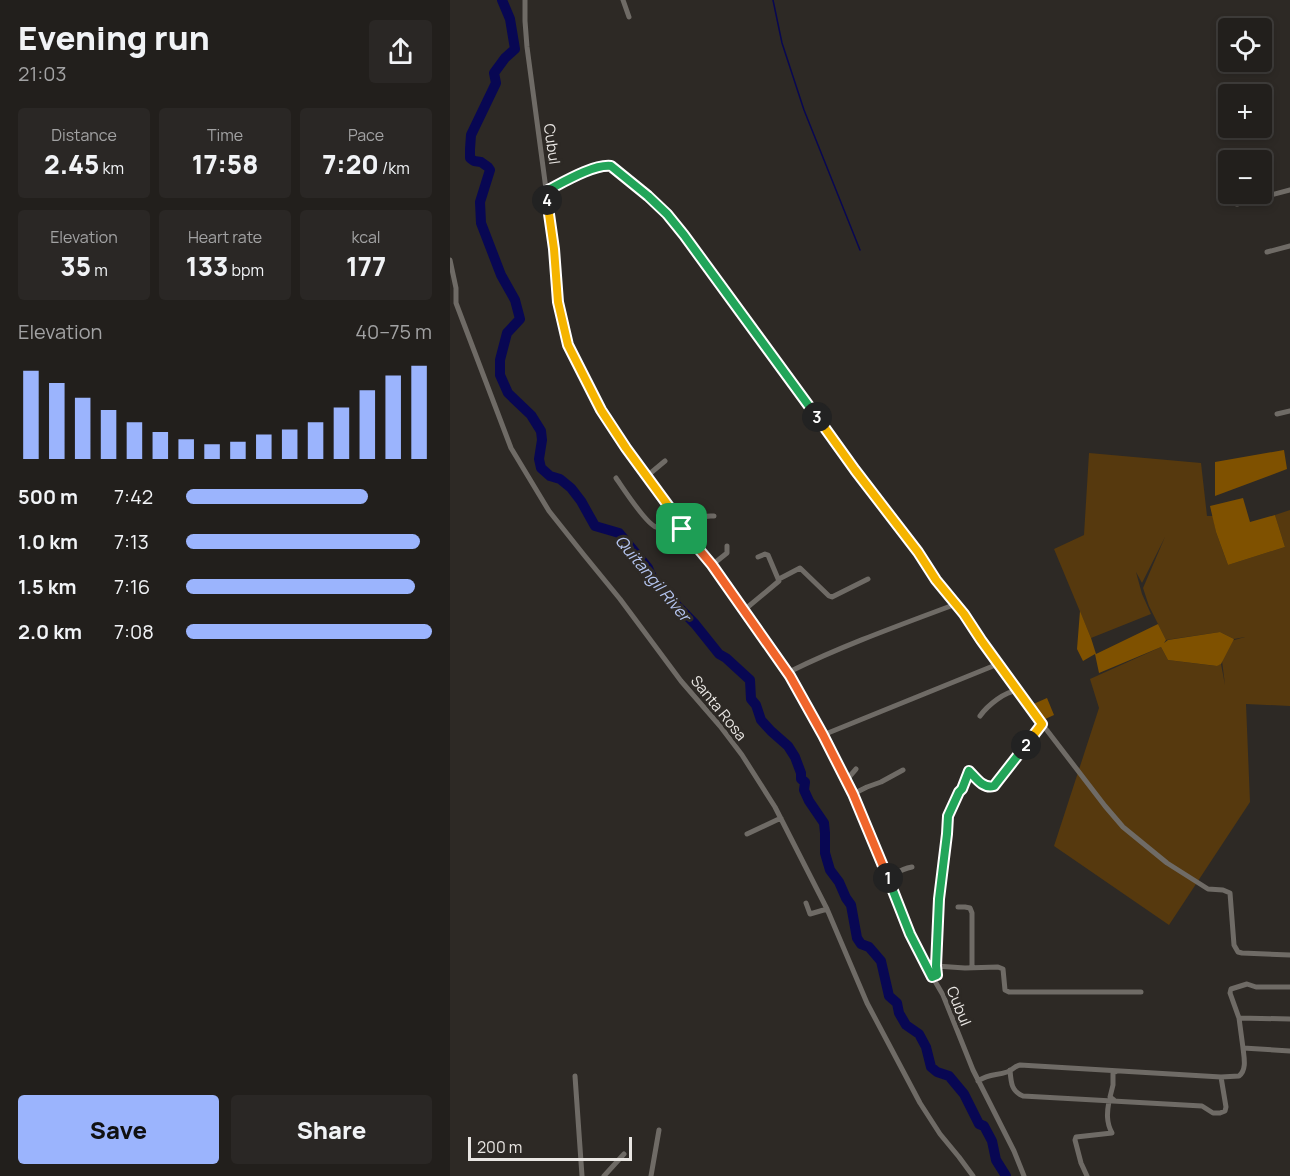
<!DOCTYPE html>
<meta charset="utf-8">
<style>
body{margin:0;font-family:Manrope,sans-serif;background:#2a2725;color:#f1f3f6;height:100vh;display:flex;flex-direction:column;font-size:22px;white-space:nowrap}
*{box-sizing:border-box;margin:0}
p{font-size:20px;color:#a2a2a3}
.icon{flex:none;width:33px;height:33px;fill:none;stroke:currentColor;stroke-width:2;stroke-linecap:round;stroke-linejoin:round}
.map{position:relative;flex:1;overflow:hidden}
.sheet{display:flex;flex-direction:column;background:#221f1c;width:450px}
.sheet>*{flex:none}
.fabs{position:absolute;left:768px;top:18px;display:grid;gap:12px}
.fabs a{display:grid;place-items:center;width:54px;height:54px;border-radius:6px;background:#221f1c;box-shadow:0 3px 9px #0003,0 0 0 2px #3f3d3b;font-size:30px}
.scale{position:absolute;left:18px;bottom:15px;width:164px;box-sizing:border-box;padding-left:6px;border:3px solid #e9e6e3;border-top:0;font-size:16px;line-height:21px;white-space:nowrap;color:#e9e6e3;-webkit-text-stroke:4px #2d2925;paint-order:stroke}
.pin{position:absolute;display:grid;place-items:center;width:51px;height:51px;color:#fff;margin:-26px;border-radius:12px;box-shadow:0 3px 9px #0006}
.km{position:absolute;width:30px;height:30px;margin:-15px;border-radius:50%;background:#222;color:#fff;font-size:16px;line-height:30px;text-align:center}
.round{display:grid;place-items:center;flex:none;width:63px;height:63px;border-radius:6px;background:#2a2725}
.head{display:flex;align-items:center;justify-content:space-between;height:102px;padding:0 18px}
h1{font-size:33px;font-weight:800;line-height:45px}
.figures{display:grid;grid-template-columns:repeat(3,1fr);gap:9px;height:102px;padding:6px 18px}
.figures div{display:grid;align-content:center;border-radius:6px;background:#2a2725;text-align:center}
.figures b{font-size:26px;font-weight:800}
.figures small{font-size:16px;font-weight:400}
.figures p{font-size:16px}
.chart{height:168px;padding:12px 18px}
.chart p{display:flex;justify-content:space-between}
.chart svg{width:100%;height:108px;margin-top:6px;stroke:#9bb4fd;stroke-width:6}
.cta{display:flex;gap:12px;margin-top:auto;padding:12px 18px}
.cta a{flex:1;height:69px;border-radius:6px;background:#9bb4fd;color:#111;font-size:24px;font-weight:800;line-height:69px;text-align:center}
.cta a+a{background:#2a2725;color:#f1f3f6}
ul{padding:0 18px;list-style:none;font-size:20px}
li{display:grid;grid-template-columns:96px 72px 1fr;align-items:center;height:45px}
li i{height:15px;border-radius:8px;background:#9bb4fd}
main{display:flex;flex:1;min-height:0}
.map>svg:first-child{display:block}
</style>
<main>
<section class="sheet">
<div class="head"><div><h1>Evening run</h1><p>21:03</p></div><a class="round"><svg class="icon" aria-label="share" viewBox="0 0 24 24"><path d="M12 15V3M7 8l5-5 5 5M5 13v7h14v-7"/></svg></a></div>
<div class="figures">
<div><p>Distance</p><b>2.45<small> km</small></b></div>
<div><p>Time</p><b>17:58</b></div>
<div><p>Pace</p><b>7:20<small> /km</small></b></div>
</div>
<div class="figures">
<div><p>Elevation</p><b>35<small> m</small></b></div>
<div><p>Heart rate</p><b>133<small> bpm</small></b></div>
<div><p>kcal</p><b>177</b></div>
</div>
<div class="chart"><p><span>Elevation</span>40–75 m</p>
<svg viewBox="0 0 160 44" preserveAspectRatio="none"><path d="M5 44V8M15 44V13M25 44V19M35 44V24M45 44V29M55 44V33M65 44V36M75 44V38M85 44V37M95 44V34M105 44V32M115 44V29M125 44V23M135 44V16M145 44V10M155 44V6"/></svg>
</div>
<ul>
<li><b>500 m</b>7:42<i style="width:74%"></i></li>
<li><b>1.0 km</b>7:13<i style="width:95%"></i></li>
<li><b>1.5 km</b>7:16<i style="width:93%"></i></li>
<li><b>2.0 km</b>7:08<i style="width:100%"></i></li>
</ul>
<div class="cta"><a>Save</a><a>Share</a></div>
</section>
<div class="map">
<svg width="840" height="1176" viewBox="0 0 840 1176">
<rect width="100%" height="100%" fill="#2d2925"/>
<!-- green -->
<path fill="#56390e" d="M639 453 751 463 757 516H763L766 532 778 565 835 547 825 515 840 510V706L796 704 800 802 719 925 604 846 649 708 640 679 711 647 718 660 766 666 771 664 775 685 770 644 795 637 784 639 770 632 716 640 699 606 693 588 715 537 692 583 686 572 692 594 701 614 641 638 604 549 634 535Z"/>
<!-- forest -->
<path fill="#7f5100" d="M834 450 837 469 765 496V462Z
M793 498 800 522 825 515 835 547 778 565 766 532 760 506Z
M630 611 641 638 646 654 708 624 716 640 714 643 718 640 770 632 784 639 771 664 767 666 718 660 711 647 649 673 645 654 633 661 627 649Z
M597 698 604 715 591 721 579 706Z"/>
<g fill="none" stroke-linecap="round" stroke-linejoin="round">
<!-- stream -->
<path stroke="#080753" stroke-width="1.5" d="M323 0 332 43 354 110 410 250"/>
<!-- river -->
<path stroke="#080753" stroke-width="10" d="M52 0 60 19 65 49 55 58 44 73 46 83 21 135 20 149V158L24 161 31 162 38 167 40 170 30 202 31 223 51 275 65 300 70 319 57 333 50 360V375L58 393 81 415 91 431 92 440 89 459 91 468 100 476 110 479 121 488 131 501 145 526 169 533 198 568 204 582 245 624 269 654 276 658 300 680 301 699 306 705 311 720 321 731 338 746 345 757 351 773V779L355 782 354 790 359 801 374 823 375 833V853L380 870 389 882 396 898 401 905 407 938 411 944 419 947 431 961 439 996 447 1003 449 1013 456 1025 469 1034 476 1047 481 1067 487 1072 499 1076 514 1094 529 1124 534 1126 542 1141 546 1160 556 1176"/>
<!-- minor -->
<path stroke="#6f6b66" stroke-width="5" d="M75 0V21L77 47 104 249 108 302 118 345 151 410 176 448 220 508 231 527 262 565 340 676 373 735 403 794 460 934 472 959 493 995 523 1070 564 1151 574 1176
M173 0 179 17
M96 191C112 183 143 164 161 166 184 184 206 201 225 224 229 229 234 233 236 239L333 368 404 470 468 552 486 580 501 600 506 604 514 614 531 640 576 703 655 806 673 827 717 863 758 889 773 890 780 893 784 945 788 952 792 953 840 955
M787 204 840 190
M817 252 840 246
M0 260 6 288V303L61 448 99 511 134 555 170 599 231 681 270 726 292 755 325 807 377 909 417 1003 470 1103 490 1134 509 1157 523 1176
M827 414 840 411
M197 476 215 461
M166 478C173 488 196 524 206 527 213 530 223 528 231 527
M232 529C242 520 250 515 264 516
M262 565 277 553V546
M329 579 350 568 379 596 382 597 418 579
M293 611 329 581 318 555 315 554 308 557
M340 676 341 671C394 645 450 625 506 604
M530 716C537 706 556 690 568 691
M373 735 548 664
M398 785 400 776 406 769
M403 794 417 787 431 782 453 770
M297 834 331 818
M439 883C443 873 452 869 462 867
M356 903 360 914 377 909
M508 907H515L520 908 522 913V968
M486 966 489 899 497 834 498 815 509 792 512 789 519 771C526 778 533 790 544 786L592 724
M482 977 487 975 486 966 515 968 548 967 553 969 555 990 559 992H691
M840 987H806L797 984 781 989 780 993 789 1018 793 1048 840 1051
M789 1018 840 1019
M560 1070C561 1082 561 1091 573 1096L752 1106 763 1113H770L775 1111 776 1107 771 1077
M125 1076 132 1176
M528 1081C540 1073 546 1076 557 1072 563 1070 564 1066 570 1065L771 1077 789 1076C797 1070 794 1057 793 1048
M664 1100 660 1097 663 1085V1073L667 1071
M154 1176 174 1154
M201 1176 209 1130
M637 1176 631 1163 625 1140 626 1137 662 1133C656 1122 657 1112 659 1101"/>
</g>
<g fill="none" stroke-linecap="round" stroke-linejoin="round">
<!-- split-1 casing -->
<g stroke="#fff" stroke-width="12">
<path id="split-1" d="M232 529 262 565 340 676 373 735 403 794 438 878"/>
</g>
<!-- split-2 casing -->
<g stroke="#fff" stroke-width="12">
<path id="split-2" d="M438 878 460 934 482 977 487 975 486 966 489 899 497 834 498 816 509 792 512 789 519 771C526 778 533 789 544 786L576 745"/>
</g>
<!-- split-3 casing -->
<g stroke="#fff" stroke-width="12">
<path id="split-3" d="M367 417 405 470 468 552 486 580 514 614 531 640 592 724 576 745"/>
</g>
<!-- split-4 casing -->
<g stroke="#fff" stroke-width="12">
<path id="split-4" d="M97 200 96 191C112 183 143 164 161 166L198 196 217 214 234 235 367 417"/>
</g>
<!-- split-5 casing -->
<g stroke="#fff" stroke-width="12">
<path id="split-5" d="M97 200 104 249 108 302 118 345 151 410 176 448 220 508 232 529"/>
</g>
<!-- split-1 -->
<use href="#split-1" stroke="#f0652b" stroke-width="8"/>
<!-- split-2 -->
<use href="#split-2" stroke="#22a559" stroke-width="8"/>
<!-- split-3 -->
<use href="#split-3" stroke="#f5b400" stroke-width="8"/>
<!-- split-4 -->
<use href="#split-4" stroke="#22a559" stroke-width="8"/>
<!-- split-5 -->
<use href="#split-5" stroke="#f5b400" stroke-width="8"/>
</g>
<g text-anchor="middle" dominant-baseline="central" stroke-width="6" stroke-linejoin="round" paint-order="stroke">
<!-- street labels -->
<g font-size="15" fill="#e9e6e3" stroke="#2d2925">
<text transform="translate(102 144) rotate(82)">Cubul</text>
<text transform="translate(269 708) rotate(51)">Santa Rosa</text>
<text transform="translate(509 1006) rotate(68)">Cubul</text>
</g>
<!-- water labels -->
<g font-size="16" font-style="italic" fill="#b5c5f0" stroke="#2d2925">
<text transform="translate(203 578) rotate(50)">Quitangil River</text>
</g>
</g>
</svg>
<div class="fabs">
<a><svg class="icon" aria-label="locate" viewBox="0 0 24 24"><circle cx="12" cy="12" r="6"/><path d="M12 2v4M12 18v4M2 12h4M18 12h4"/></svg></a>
<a>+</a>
<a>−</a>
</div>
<div class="scale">200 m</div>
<div class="pin" style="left:232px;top:529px;background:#1e9e55"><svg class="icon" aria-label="arrive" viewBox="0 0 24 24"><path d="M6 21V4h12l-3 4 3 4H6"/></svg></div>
<b class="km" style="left:438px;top:878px">1</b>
<b class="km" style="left:576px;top:745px">2</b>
<b class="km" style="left:367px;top:417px">3</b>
<b class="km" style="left:97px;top:200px">4</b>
</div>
</main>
